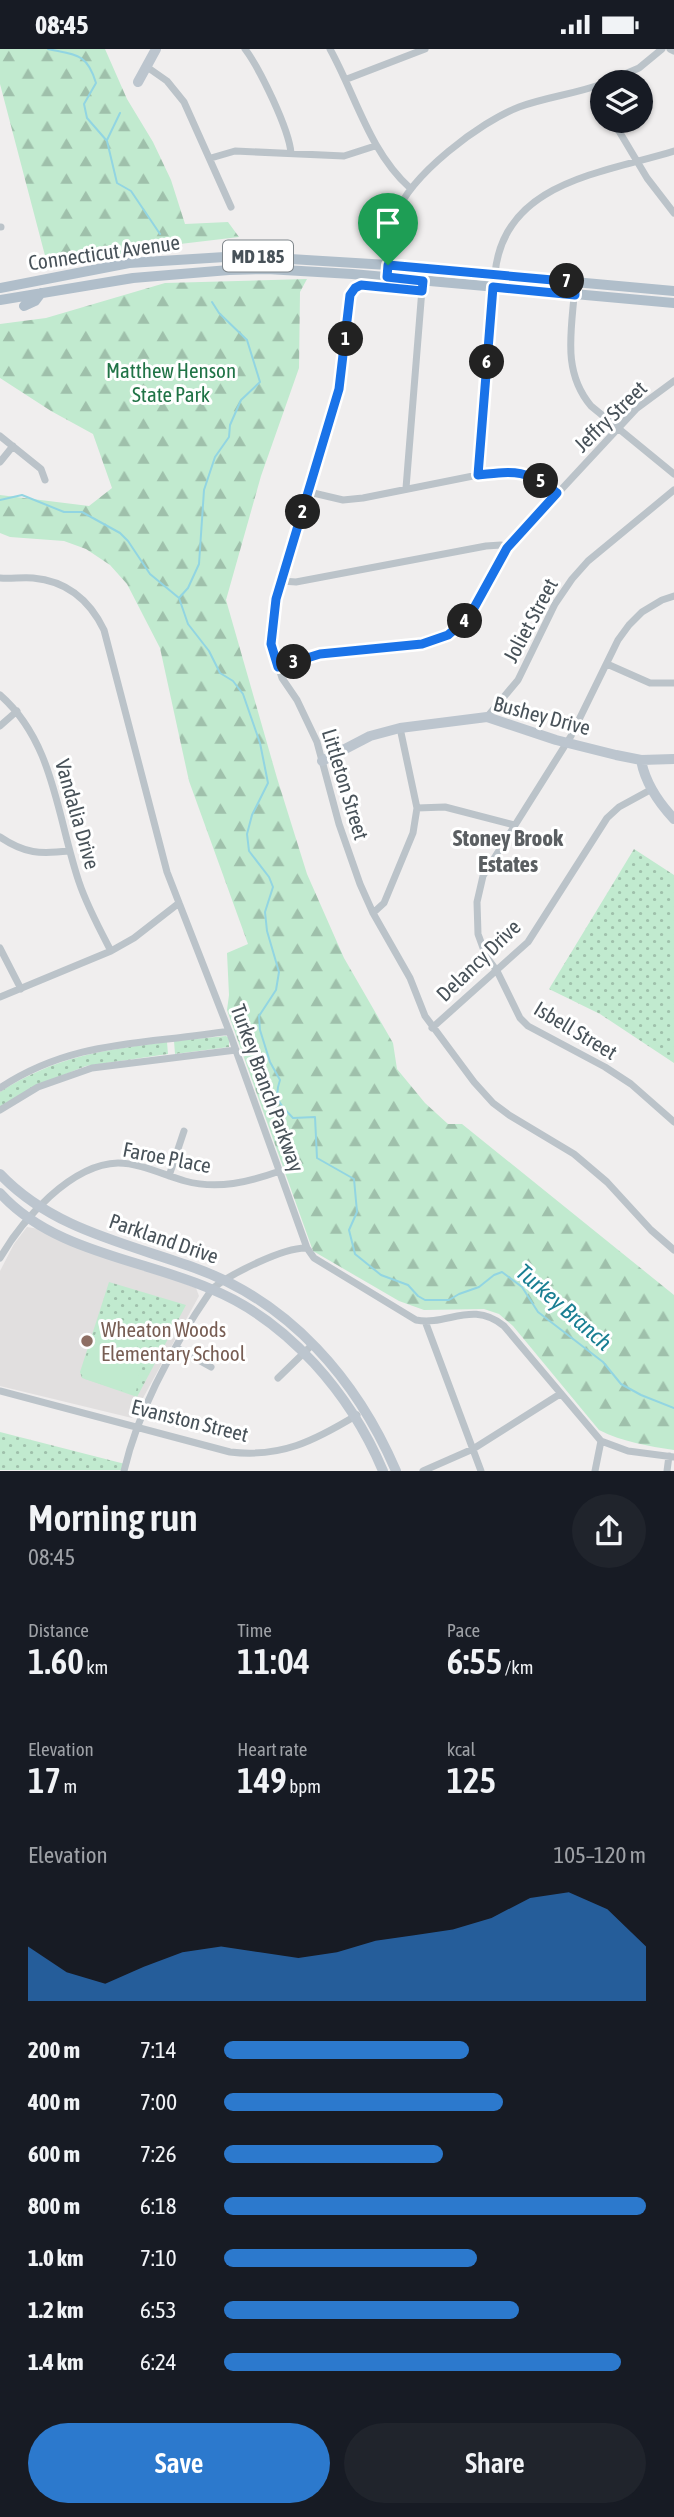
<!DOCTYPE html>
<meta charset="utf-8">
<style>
body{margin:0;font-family:"Asap Condensed",sans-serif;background:#20242c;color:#f1f3f6;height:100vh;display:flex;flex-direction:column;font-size:26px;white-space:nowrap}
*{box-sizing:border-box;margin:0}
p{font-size:23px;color:#9ea1a6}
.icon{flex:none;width:38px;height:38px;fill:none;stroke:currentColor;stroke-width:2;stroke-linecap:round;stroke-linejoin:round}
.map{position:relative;height:1422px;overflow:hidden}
.side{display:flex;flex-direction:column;background:#171b24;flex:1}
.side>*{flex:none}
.buttons{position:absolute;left:590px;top:21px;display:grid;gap:14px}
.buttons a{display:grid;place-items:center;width:63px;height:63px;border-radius:50%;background:#171b24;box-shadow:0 2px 5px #0004;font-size:35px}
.pin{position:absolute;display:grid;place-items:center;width:60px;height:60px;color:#fff;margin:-72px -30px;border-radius:50% 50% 50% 0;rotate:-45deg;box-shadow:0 0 7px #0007}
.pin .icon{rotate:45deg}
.km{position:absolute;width:35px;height:35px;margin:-18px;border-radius:50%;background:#222;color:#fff;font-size:19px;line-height:35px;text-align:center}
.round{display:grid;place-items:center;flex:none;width:74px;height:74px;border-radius:37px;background:#20242c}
.headline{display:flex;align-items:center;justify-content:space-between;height:119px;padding:0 28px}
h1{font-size:38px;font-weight:600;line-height:52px}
.figures{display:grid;grid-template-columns:repeat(3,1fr);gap:10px;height:119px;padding:7px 28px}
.figures div{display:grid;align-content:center}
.figures b{font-size:35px;font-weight:600}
.figures small{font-size:19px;font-weight:400}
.figures p{font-size:19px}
.chart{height:196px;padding:14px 28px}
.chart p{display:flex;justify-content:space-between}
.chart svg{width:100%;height:126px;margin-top:7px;fill:#2c79cd;opacity:.7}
.cta{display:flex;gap:14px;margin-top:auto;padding:14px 28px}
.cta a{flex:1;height:80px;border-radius:42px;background:#2c79cd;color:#fff;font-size:28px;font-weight:600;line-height:80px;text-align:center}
.cta a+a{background:#20242c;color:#f1f3f6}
ul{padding:0 28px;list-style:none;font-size:23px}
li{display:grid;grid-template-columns:112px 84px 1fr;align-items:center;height:52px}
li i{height:18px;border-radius:9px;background:#2c79cd}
.status{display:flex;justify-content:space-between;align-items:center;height:49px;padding:0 35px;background:#171b24;direction:ltr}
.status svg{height:19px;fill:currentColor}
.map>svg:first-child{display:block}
</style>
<div class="status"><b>08:45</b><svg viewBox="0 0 49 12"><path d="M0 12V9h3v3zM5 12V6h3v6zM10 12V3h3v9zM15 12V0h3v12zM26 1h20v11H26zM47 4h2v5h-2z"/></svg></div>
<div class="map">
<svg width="674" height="1422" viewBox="0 0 674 1422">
<defs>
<pattern id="grass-dots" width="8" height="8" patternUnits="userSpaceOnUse" patternTransform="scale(1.75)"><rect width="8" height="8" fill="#c1eacf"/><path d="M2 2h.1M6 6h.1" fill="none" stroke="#9fc0ab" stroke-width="1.8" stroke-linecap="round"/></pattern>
<pattern id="forest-firs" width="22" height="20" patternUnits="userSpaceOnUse" patternTransform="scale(1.75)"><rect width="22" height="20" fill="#c1eacf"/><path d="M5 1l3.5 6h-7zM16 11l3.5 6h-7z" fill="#9fc0ab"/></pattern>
</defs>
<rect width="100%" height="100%" fill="#f0eeee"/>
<!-- education -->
<path fill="#e1dfdf" d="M27 1178 39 1180 196 1239 199 1247 132 1369 0 1337V1222L14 1195Z"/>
<!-- grass -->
<path fill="url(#grass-dots)" d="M634 800 674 826V1014L600 965 549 940Z
M226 987 229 989V998L175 1005 174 992Z
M167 993 168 1005 86 1017 48 1032 0 1059V1043C56 1007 103 1001 167 993Z
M109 1233 186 1256 137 1348 82 1329 80 1323Z
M0 1383 125 1415 124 1421H0Z"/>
<!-- forest -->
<path fill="url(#forest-firs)" d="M0 0H105L127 50 153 93 171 131 185 175 228 173 239 188 180 195 48 218 0 35Z
M307 230 300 243 299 319 261 427 226 551 277 729 307 825 344 909 393 994 397 1020 425 1054 448 1075H462L674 1246V1401C648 1397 623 1393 599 1381L513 1277 499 1265 484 1260 424 1261 399 1252 313 1202 227 961 229 946 227 904 248 895 189 732 160 599 127 535 110 516 86 500 64 492 10 488 0 484V446L89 457 112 439 93 385 51 362 0 329V275L46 269 165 234Z"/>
<!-- garden -->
<path fill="#c1eacf" d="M104 1261C111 1264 120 1267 124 1272 143 1291 142 1323 135 1346L85 1330 82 1322Z"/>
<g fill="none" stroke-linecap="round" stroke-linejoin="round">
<!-- stream -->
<path stroke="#92d5e2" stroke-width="2" d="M48 0C76 6 87 4 96 34L84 55 87 69 107 92 117 134 131 142 160 185
M107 91 120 64
M212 253 219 264 247 291 260 333 241 351 230 376 229 388 215 408 204 441 199 515 188 539 179 549 188 575 209 602 220 624 233 632 243 645 260 694 268 734 252 766 247 785 249 802 269 828 273 838 265 863 267 882 279 923 276 941 259 967 260 981 270 1013 280 1031C273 1051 280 1055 293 1069L315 1068 317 1109 354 1130 357 1163 349 1181 355 1205 381 1226 408 1236 418 1247 425 1251H449L459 1245 479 1238 494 1226 502 1223 522 1238 538 1263 603 1313 621 1335 641 1346 674 1359
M0 451 22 446 64 463H82L120 484 128 492 150 525 179 549"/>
<!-- street -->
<path stroke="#bbc3c9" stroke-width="7" d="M245 0C260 20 289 80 291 104
M330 0C356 47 369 102 410 139
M670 0 674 2
M147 18 167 32 184 53 231 158
M347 30 425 0
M606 33 639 19 662 0
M594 38 602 54
M613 72 647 129 674 164
M211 109 235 102 344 107 375 97
M0 178H1
M388 219C391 202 390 182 396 166 410 126 480 73 519 58 546 48 575 45 602 35
M495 225C503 133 603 124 674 102
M575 233C573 277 560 320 591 357L674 425
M422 242 361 236 355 239 350 246 345 306 339 340 276 550 271 595 282 629 297 651 317 693 339 775 360 835 373 864 410 929 425 967 474 1033 493 1054 509 1066 574 1105 607 1133 651 1181 674 1201
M0 387 41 420 45 431
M0 413 13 397
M478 426 493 238
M406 439 422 240
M309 443 343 451 363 449 478 426 509 422 524 423 538 430 557 444
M0 529C11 530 22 528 33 529 67 532 90 552 104 581L167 823 229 982 307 1199 314 1209 416 1271C448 1277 472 1251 504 1277L601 1392 628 1402 674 1408
M282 532 296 533 486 497 501 496 507 499
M674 547 662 551 642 563 629 576 618 591 571 687 483 827 477 853 478 885 486 907 497 922 520 969 528 977 605 1018 631 1035 674 1073
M607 615 650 634H674
M278 618 320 605 422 595 448 586 469 568 507 499 636 360 674 332
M0 646C54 693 57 768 79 833 87 857 99 879 111 902
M487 668 518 631 555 555 572 530 588 512 674 441
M0 677 17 662
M417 759 445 758 514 776
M0 788C25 805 40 805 69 802
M373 864 384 854 413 784 417 759 400 679
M0 899 21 940
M0 948 111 902 134 889 179 854
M432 979 528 893 607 769 619 758 652 740
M0 1039C74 990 145 996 229 982
M0 1061 38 1038 92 1019 236 1001
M169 1127 184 1082
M0 1209C22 1171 71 1115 118 1114 140 1114 164 1126 185 1132 218 1141 249 1133 280 1122
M425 1272 481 1422
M177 1299 211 1318
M278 1329 313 1295
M0 1342 230 1403C281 1409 314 1392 357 1366
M124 1422C139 1358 175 1294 212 1240 230 1225 284 1198 307 1199
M423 1422 473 1400 560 1345
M595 1422 601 1392
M667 1422 669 1407"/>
<!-- secondary -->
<path stroke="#bcc5ce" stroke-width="10" d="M138 33 156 0
M641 711C645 733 659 754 674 770
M322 712 370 687 400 679 487 668 556 691 616 706 641 711 674 710
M0 1125C52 1180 126 1194 195 1219 290 1253 357 1331 396 1422
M0 1144C53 1203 142 1210 211 1240 289 1272 351 1346 383 1422"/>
<!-- primary -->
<path stroke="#b0beca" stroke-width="10" d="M0 239 129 214 241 207 388 216 674 242
M0 251 133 229 229 221 267 220 352 225 674 254
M24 257 35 252 41 244"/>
</g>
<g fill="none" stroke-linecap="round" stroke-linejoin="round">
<!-- route casing -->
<g stroke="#fff" stroke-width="14">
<path id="route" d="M388 216 575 233V246L493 238 478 426C514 422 528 420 557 444L507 499 469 568 448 586 422 595 320 605 278 618 271 595 276 550 339 340 350 246 355 239 361 236 422 242 423 232 387 228Z"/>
</g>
<!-- route -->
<use href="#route" stroke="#1a73e8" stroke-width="9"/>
</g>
<!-- markers -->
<circle fill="#8d6e63" stroke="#fff" stroke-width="2.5" cx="87" cy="1292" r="7"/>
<g text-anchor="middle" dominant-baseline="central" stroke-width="6" stroke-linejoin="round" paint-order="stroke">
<!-- shield labels -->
<rect fill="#fff" stroke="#7f868b" stroke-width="2" x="223" y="191.5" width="70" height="31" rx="5"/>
<g font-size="19" font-weight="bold" fill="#485259">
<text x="258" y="207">MD 185</text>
</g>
<!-- street labels -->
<g font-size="21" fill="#485259" stroke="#fff">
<text transform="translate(104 203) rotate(-8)">Connecticut Avenue</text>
<text transform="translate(610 367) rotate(-44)">Jeffry Street</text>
<text transform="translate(530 571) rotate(-62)">Joliet Street</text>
<text transform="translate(542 666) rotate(15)">Bushey Drive</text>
<text transform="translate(346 735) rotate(73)">Littleton Street</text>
<text transform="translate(78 765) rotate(74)">Vandalia Drive</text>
<text transform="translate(478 911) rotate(-44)">Delancy Drive</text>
<text transform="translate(576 981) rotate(31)">Isbell Street</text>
<text transform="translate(268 1039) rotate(70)">Turkey Branch Parkway</text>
<text transform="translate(167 1108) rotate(11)">Faroe Place</text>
<text transform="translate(164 1189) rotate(19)">Parkland Drive</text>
<text transform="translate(190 1371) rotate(14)">Evanston Street</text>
</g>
<!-- park labels -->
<g font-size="21" fill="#207346" stroke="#fff">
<text x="171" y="321">Matthew Henson<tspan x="171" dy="24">State Park</tspan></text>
</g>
<!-- education labels -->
<g font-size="21" fill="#785e54" stroke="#fff" text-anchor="start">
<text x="101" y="1280">Wheaton Woods<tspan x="101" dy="24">Elementary School</tspan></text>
</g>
<!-- neighbourhood labels -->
<g font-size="23" font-weight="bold" fill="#5b5f62" stroke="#fff">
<text x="508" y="789">Stoney Brook<tspan x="508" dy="26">Estates</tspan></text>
</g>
<!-- water labels -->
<g font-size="23" font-style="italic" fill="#1a7f93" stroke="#fff">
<text transform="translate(564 1258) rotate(41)">Turkey Branch</text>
</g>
</g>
</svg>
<div class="buttons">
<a><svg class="icon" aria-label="layers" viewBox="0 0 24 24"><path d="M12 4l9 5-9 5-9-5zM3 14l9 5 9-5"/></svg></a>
</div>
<div class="pin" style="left:388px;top:216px;background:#1e9e55"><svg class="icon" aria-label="arrive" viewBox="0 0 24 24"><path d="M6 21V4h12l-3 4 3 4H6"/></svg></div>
<b class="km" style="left:346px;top:290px">1</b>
<b class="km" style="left:303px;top:463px">2</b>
<b class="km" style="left:294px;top:613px">3</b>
<b class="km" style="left:465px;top:572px">4</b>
<b class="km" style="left:541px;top:432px">5</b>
<b class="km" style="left:487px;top:313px">6</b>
<b class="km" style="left:567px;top:232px">7</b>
</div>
<section class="side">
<div class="headline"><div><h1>Morning run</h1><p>08:45</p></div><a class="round"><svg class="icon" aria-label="share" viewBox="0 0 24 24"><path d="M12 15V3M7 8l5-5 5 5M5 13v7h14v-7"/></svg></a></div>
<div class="figures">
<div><p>Distance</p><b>1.60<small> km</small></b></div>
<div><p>Time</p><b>11:04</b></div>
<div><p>Pace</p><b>6:55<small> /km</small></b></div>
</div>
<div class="figures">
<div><p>Elevation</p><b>17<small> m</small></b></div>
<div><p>Heart rate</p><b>149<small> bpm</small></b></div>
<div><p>kcal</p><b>125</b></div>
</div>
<div class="chart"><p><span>Elevation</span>105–120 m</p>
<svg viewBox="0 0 160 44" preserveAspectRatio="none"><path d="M0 44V25L10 34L20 38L30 32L40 27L50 25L60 27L70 29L80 27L90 23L100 21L110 19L120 15L130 8L140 6L150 12L160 25V44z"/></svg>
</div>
<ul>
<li><b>200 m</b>7:14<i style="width:58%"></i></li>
<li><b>400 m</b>7:00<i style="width:66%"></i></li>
<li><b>600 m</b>7:26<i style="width:52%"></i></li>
<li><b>800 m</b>6:18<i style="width:100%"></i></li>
<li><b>1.0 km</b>7:10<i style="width:60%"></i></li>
<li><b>1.2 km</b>6:53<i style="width:70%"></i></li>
<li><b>1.4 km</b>6:24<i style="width:94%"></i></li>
</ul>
<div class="cta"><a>Save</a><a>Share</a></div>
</section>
